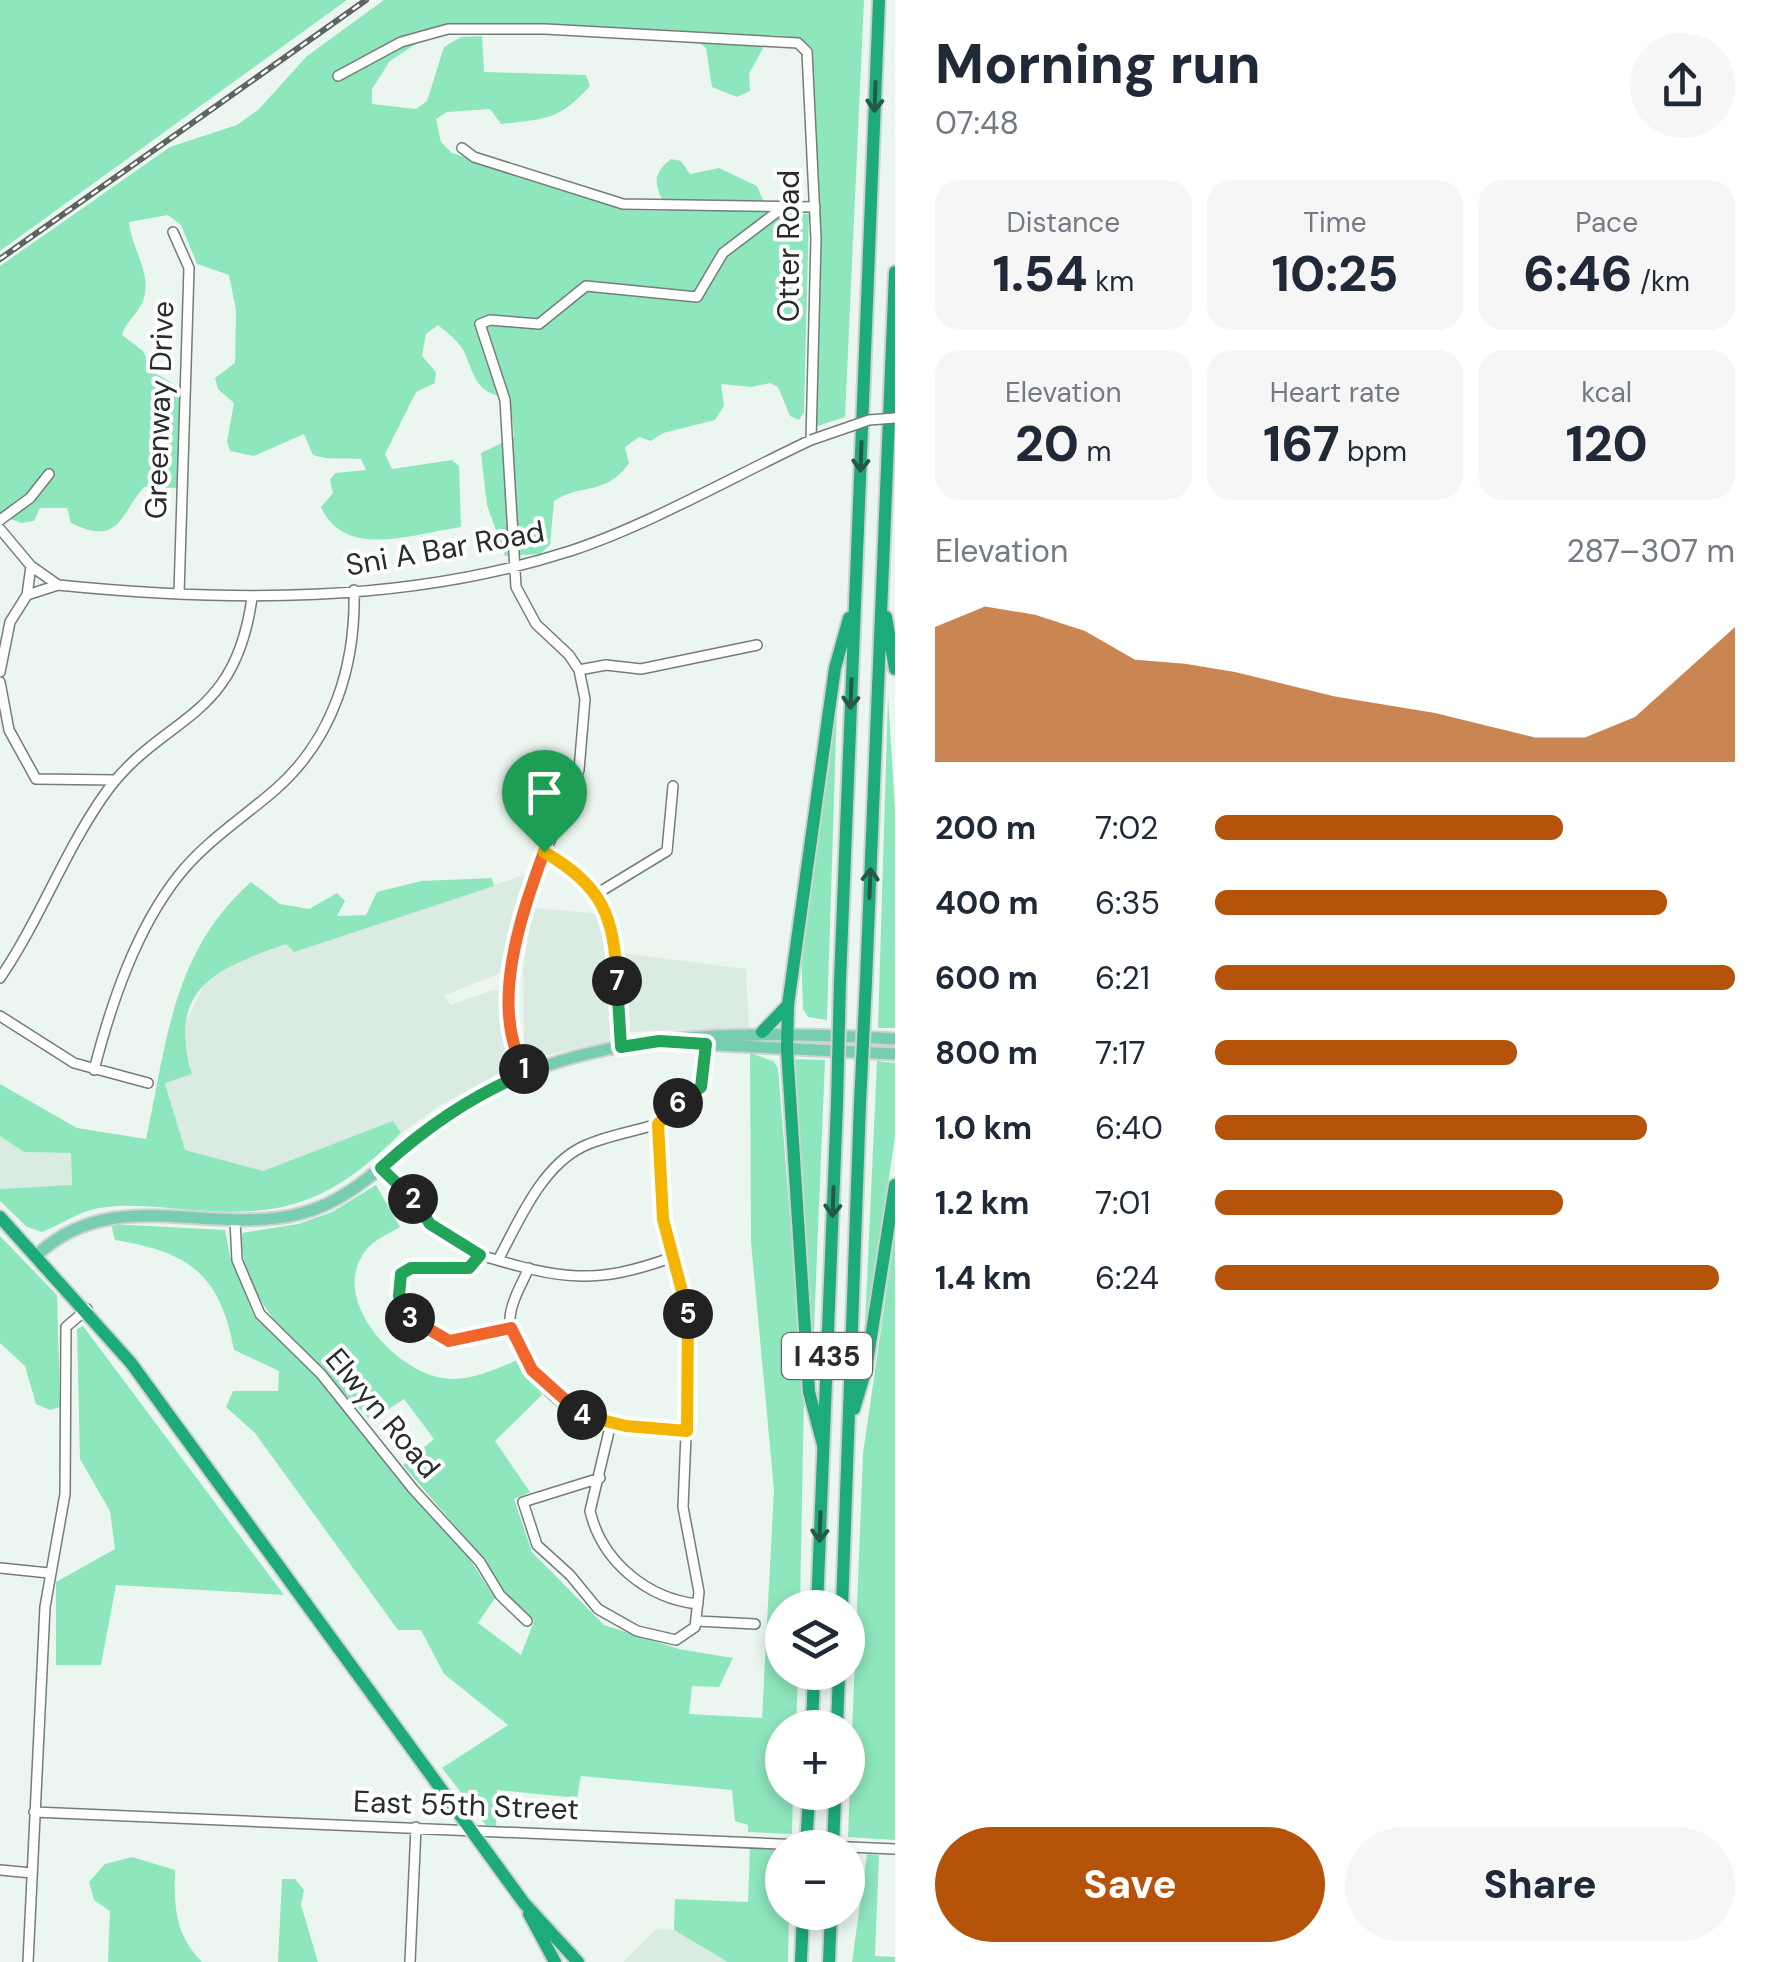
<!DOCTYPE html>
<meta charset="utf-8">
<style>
body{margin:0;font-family:"DM Sans",sans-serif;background:#f6f6f7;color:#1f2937;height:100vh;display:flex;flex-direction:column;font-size:38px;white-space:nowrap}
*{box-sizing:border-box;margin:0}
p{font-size:32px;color:#747a83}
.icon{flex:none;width:55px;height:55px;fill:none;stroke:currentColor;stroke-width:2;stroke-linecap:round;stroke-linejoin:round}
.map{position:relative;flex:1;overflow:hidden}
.drawer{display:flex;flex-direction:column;background:#fff;width:880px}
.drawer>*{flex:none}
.fabs{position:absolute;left:765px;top:1590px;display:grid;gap:20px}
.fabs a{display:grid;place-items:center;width:100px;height:100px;border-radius:50%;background:#fff;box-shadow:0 5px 15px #0003;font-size:50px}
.pin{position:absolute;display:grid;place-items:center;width:85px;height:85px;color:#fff;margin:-102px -42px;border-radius:50% 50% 50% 0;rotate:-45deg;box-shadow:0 0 10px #0007}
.pin .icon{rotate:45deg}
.km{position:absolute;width:50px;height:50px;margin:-25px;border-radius:50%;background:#222;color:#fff;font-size:28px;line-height:50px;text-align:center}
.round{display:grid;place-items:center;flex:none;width:105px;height:105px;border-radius:52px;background:#f6f6f7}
.overview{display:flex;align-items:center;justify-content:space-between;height:170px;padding:0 40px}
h1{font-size:55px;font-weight:800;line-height:75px}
.metrics{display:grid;grid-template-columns:repeat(3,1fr);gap:15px;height:170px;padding:10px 40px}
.metrics div{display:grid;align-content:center;border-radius:25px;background:#f6f6f7;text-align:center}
.metrics b{font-size:50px;font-weight:800}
.metrics small{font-size:28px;font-weight:400}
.metrics p{font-size:28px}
.chart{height:280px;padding:20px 40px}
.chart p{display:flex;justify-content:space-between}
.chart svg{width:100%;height:180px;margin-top:10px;fill:#b45309;opacity:.7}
.primary-button{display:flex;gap:20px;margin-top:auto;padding:20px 40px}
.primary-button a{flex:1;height:115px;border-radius:60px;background:#b45309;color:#fff;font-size:40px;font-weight:800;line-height:115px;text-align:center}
.primary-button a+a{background:#f6f6f7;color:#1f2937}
ul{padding:0 40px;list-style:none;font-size:32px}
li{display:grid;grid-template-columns:160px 120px 1fr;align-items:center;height:75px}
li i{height:25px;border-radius:12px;background:#b45309}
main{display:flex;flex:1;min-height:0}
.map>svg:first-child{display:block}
</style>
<main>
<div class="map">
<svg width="895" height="1962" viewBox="0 0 895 1962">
<rect width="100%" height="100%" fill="#ecf6f1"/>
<!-- built -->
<path fill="#daebe2" d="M527 874 508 970 445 995 450 1005 493 990 504 992 506 1037 512 1058 507 1069 439 1106 401 1133 392 1122 263 1171 185 1150 165 1082 192 1074 184 1037 186 1022 208 977 225 966 287 943 295 951Z
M533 908 603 914 615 1025 611 1041 533 1058 524 1049 523 968Z
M622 953 746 969 749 1028 628 1032Z
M0 1136 24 1152 71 1153 72 1186 0 1189Z
M656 1929 674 1930 728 1962H623Z"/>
<!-- green -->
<path fill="#8ee6bc" d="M0 0H347L0 251Z
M384 0H864L845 417 815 427 820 206 812 49 801 38 770 35 749 74 750 91 737 97 712 87 706 48 685 31 448 23 390 61 372 89V104L416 109 427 101 444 47 461 37 482 36 484 72 586 75 590 86C558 121 545 119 501 124L490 109 447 112 436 119 441 142 452 153 625 210 668 211C656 188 649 176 671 159L681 161 690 174 719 168 757 186 768 212 809 214 804 412 799 420 790 416 778 387 770 383 752 387 721 384 724 406 715 420 663 433 651 441 639 437 625 447 629 463C607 496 581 483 554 501L550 545 540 554 505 556 487 505 481 453 514 437 510 398C479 394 476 382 466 356 461 343 449 334 438 325L426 334 422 356 436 372 435 383 416 392 385 454 392 469 452 460 459 466 461 527C415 533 345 561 321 507L333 493 330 480 335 473 366 470 361 459C344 457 330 461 313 455L304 434 254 456 230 451 227 442 234 403 218 389 215 378 235 363 236 310 229 275 197 264 181 225 168 215 129 222C131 248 153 274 143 301 138 314 126 321 122 335L143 351 153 372 172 383 179 399 178 488 144 487C118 518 119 546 71 523L67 508H40L34 521 21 523 0 515V266L170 147 237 125 259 109 307 56Z
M888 696 895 809V1028H878Z
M833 703H837L827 1020 808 1017 803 1009 801 949Z
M492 878 494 886 294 952 286 944C218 968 166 987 192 1074L165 1083 185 1150 263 1171 393 1121 401 1133C333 1200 288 1218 193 1210 162 1208 130 1203 99 1208 78 1212 62 1224 42 1232L27 1227 0 1201V1189L72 1185 71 1153 24 1152 0 1136V1084L77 1128 146 1139C167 1042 172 952 251 882L280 904 309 909 337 893 345 901 337 916 366 915 377 892 421 881Z
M750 1053 773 1061 778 1068 804 1394 800 1607 782 1608V1672L798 1673 796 1727 782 1728V1792L793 1793 792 1834 748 1832V1825L735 1821 732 1790 581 1776 577 1798 497 1790 496 1826 486 1825 442 1768 508 1725 444 1674 421 1630H398L255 1433 226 1407 233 1391H278L279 1371 234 1350C220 1274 189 1252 115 1240L111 1224 225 1230 230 1257 254 1316 317 1377 468 1557 495 1598 478 1623 521 1655 534 1621 506 1596 485 1561 403 1465 434 1439 404 1399 371 1421C324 1369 236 1307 242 1233L298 1224 332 1212 376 1185 400 1227C390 1233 374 1240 367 1249 328 1296 390 1364 434 1376 463 1385 491 1371 518 1360L542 1395 495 1441 530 1492 514 1499 532 1552 604 1625 679 1649 733 1658 719 1687 692 1686 689 1714 762 1718 774 1490 751 1242Z
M790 1059 825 1060 813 1353H811Z
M877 1061 895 1063V1137L864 1347Z
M895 1232V1840L848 1837 863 1454Z
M0 1236 57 1295 60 1407 50 1410 36 1404 25 1366 0 1343Z
M83 1326 284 1595 116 1585 101 1665H56V1582L115 1549 110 1511 80 1459 77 1329Z
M750 1847 782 1850V1912L789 1913 788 1962H728L674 1930 675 1899 748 1902Z
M867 1854 879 1855 875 1956 895 1957V1962H852Z
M132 1857 175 1870C174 1908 175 1934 202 1962H108L110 1911 94 1900 89 1882 105 1864Z
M282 1879H295L304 1890 301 1905 318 1962H278Z"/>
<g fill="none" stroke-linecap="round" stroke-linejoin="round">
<!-- minor casing -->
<g stroke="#747d78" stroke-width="12">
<path id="minor" d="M462 148 474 157 623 204 815 207
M173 232 189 268 179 594
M0 520 30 498 49 474
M0 529 31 566 58 585C227 602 406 604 570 551 647 526 736 475 811 440L816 239 807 52 798 43 545 29H448L401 42 338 76
M27 595 31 566
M579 670 606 665 641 669 757 645
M0 672 10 622 27 595 58 585
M0 682 9 730 36 779 115 780
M545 852C631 902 615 958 621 1047
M598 893 667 851 673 786
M0 978C39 921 63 855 102 798 160 713 234 727 252 598
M0 1016 74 1063 148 1083
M94 1070C111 1004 136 929 179 875 206 841 244 817 276 789 334 738 356 664 354 590
M526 1073 510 1018 514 958 532 885 579 770 585 699 579 670 569 655 536 624 516 587 505 400 480 324 490 320 539 324 586 286 697 297 723 253 781 209
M381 1168 414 1199 430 1224 480 1255
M235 1221 237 1260 260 1314 321 1374 413 1489 480 1562 500 1595 527 1621
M498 1260C518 1223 541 1167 582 1147 604 1136 633 1132 657 1124
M529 1268C522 1283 511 1302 510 1318 509 1357 559 1411 595 1421 625 1428 657 1426 687 1431
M511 1328C493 1333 465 1344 447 1340 416 1333 393 1306 401 1274L411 1268 469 1269 480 1255C560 1279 594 1286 673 1257
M611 1423 590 1511C602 1562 648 1599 698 1604
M600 1478 523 1502 537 1545 570 1575 598 1609 637 1631 676 1640 695 1627 699 1592 683 1507 690 1339 688 1306 663 1219 657 1124 669 1108 701 1087 706 1043
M0 1568 49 1573
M697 1621 755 1624
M34 1812 895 1849
M0 1870 32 1873
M28 1962 45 1607 65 1494 66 1327 87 1309
M410 1962 416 1827"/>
</g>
<!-- major casing -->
<g stroke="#d0d1d0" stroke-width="15">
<path id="major" d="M678 1043 895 1054
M38 1254C114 1184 208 1236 299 1214 363 1199 406 1137 460 1105 591 1026 749 1031 895 1039"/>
</g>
<!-- highway casing -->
<g stroke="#d0d1d0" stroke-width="16">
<path id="highway" d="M886 617 895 669
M840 981 879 0
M866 981 895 272
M762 1032 788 1005
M0 1217 131 1363 524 1903 578 1962
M854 1409 866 1369 895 1185
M823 1445 809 1392 787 1049 788 1005 835 668 849 618
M817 1608 837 1104
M842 1608 860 1103
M812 1728 814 1672
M837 1728 839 1672
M529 1914 555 1962
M801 1962 803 1912
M829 1962 831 1912"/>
</g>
<!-- minor -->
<use href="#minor" stroke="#fff" stroke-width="9"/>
<!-- major -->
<use href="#major" stroke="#77cdaf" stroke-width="11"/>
<!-- highway -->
<use href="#highway" stroke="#1dac79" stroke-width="12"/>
<!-- rail casing -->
<g stroke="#5e6461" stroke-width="6">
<path id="rail" d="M0 259 366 0"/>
</g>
<!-- rail -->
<use href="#rail" stroke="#fff" stroke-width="2.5" stroke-dasharray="8" stroke-linecap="butt"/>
<!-- minor-bridge casing -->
<g stroke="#747d78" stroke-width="12" stroke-linecap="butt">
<path id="minor-bridge" d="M811 440 869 420 895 418"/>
</g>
<!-- highway-bridge casing -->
<g stroke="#d0d1d0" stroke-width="16" stroke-linecap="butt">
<path id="highway-bridge" d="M860 1103 866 981
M837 1104 840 981
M806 1848 809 1796
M833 1848 835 1800"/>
</g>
<!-- minor-bridge -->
<use href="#minor-bridge" stroke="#fff" stroke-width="9"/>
<!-- highway-bridge -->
<use href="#highway-bridge" stroke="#1dac79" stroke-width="12"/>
</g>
<!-- one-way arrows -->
<defs><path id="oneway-shaft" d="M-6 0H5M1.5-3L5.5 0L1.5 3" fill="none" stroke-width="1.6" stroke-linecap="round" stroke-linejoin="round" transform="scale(2.5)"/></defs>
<g stroke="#245946">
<use href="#oneway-shaft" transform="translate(875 97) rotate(92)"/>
<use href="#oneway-shaft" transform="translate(861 457) rotate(92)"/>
<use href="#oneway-shaft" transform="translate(851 694) rotate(92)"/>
<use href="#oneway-shaft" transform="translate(870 883) rotate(-88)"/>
<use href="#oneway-shaft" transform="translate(833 1202) rotate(92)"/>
<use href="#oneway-shaft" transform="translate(820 1527) rotate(92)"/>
</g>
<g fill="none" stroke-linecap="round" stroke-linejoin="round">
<!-- split-1 casing -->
<g stroke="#fff" stroke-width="20">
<path id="split-1" d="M524 1069C489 1006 521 915 544 852"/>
</g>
<!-- split-2 casing -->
<g stroke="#fff" stroke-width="20">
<path id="split-2" d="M413 1199 381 1168C426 1127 470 1097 526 1073L524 1069"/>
</g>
<!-- split-3 casing -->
<g stroke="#fff" stroke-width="20">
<path id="split-3" d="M410 1318 399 1296 401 1274 411 1268H469L480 1255 430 1224 413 1199"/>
</g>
<!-- split-4 casing -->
<g stroke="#fff" stroke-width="20">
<path id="split-4" d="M410 1318 449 1341 511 1328 532 1370 582 1415"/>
</g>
<!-- split-5 casing -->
<g stroke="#fff" stroke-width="20">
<path id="split-5" d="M582 1415 626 1426 687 1431 688 1314"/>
</g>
<!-- split-6 casing -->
<g stroke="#fff" stroke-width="20">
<path id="split-6" d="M678 1103 658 1124 663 1219 688 1314"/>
</g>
<!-- split-7 casing -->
<g stroke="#fff" stroke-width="20">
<path id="split-7" d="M617 981 621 1047 659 1041 706 1044 701 1087 678 1103"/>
</g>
<!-- split-8 casing -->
<g stroke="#fff" stroke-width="20">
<path id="split-8" d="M544 852C603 886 614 916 617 981"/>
</g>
<!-- split-1 -->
<use href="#split-1" stroke="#f0652b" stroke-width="12"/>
<!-- split-2 -->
<use href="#split-2" stroke="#22a559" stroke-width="12"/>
<!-- split-3 -->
<use href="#split-3" stroke="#22a559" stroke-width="12"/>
<!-- split-4 -->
<use href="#split-4" stroke="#f0652b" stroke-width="12"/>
<!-- split-5 -->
<use href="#split-5" stroke="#f5b400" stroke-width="12"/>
<!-- split-6 -->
<use href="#split-6" stroke="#f5b400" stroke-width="12"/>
<!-- split-7 -->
<use href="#split-7" stroke="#22a559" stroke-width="12"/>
<!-- split-8 -->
<use href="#split-8" stroke="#f5b400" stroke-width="12"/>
</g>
<g text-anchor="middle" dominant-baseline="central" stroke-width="8" stroke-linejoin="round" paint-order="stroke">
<!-- shield labels -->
<rect fill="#fff" stroke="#686b6a" stroke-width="2.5" x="782" y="1333" width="90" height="46" rx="8"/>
<g font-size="28" font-weight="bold" fill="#282c2a">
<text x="827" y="1356">I 435</text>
</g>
<!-- street labels -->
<g font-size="30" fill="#282c2a" stroke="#fff">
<text transform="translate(788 246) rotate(-90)">Otter Road</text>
<text transform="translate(159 410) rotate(-88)">Greenway Drive</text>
<text transform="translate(445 548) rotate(-10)">Sni A Bar Road</text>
<text transform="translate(383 1413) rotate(50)">Elwyn Road</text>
<text transform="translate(466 1805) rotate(2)">East 55th Street</text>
</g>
</g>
</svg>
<div class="fabs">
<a><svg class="icon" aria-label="layers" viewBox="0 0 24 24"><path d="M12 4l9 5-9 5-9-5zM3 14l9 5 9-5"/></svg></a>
<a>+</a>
<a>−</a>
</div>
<div class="pin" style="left:544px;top:852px;background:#1e9e55"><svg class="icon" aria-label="arrive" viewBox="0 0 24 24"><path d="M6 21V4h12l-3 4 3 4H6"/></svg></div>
<b class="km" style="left:524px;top:1069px">1</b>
<b class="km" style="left:413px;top:1199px">2</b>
<b class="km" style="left:410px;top:1318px">3</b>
<b class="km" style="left:582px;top:1415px">4</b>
<b class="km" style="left:688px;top:1314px">5</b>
<b class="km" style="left:678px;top:1103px">6</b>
<b class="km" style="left:617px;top:981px">7</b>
</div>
<section class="drawer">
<div class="overview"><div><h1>Morning run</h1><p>07:48</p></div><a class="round"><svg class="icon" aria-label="share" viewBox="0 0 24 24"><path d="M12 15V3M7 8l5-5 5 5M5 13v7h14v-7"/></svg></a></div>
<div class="metrics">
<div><p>Distance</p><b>1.54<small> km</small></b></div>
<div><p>Time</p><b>10:25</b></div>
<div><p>Pace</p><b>6:46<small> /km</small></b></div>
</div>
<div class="metrics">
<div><p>Elevation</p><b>20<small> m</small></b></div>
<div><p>Heart rate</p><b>167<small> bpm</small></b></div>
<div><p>kcal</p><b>120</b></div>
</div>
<div class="chart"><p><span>Elevation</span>287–307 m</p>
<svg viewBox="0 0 160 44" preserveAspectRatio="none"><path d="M0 44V11L10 6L20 8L30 12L40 19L50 20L60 22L70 25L80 28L90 30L100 32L110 35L120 38L130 38L140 33L150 22L160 11V44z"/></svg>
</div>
<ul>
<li><b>200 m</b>7:02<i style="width:67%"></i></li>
<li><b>400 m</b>6:35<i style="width:87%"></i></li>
<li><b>600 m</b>6:21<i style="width:100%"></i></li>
<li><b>800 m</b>7:17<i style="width:58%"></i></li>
<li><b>1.0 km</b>6:40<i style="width:83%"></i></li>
<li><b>1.2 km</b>7:01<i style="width:67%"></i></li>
<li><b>1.4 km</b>6:24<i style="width:97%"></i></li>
</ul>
<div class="primary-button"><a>Save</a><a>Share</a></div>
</section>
</main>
